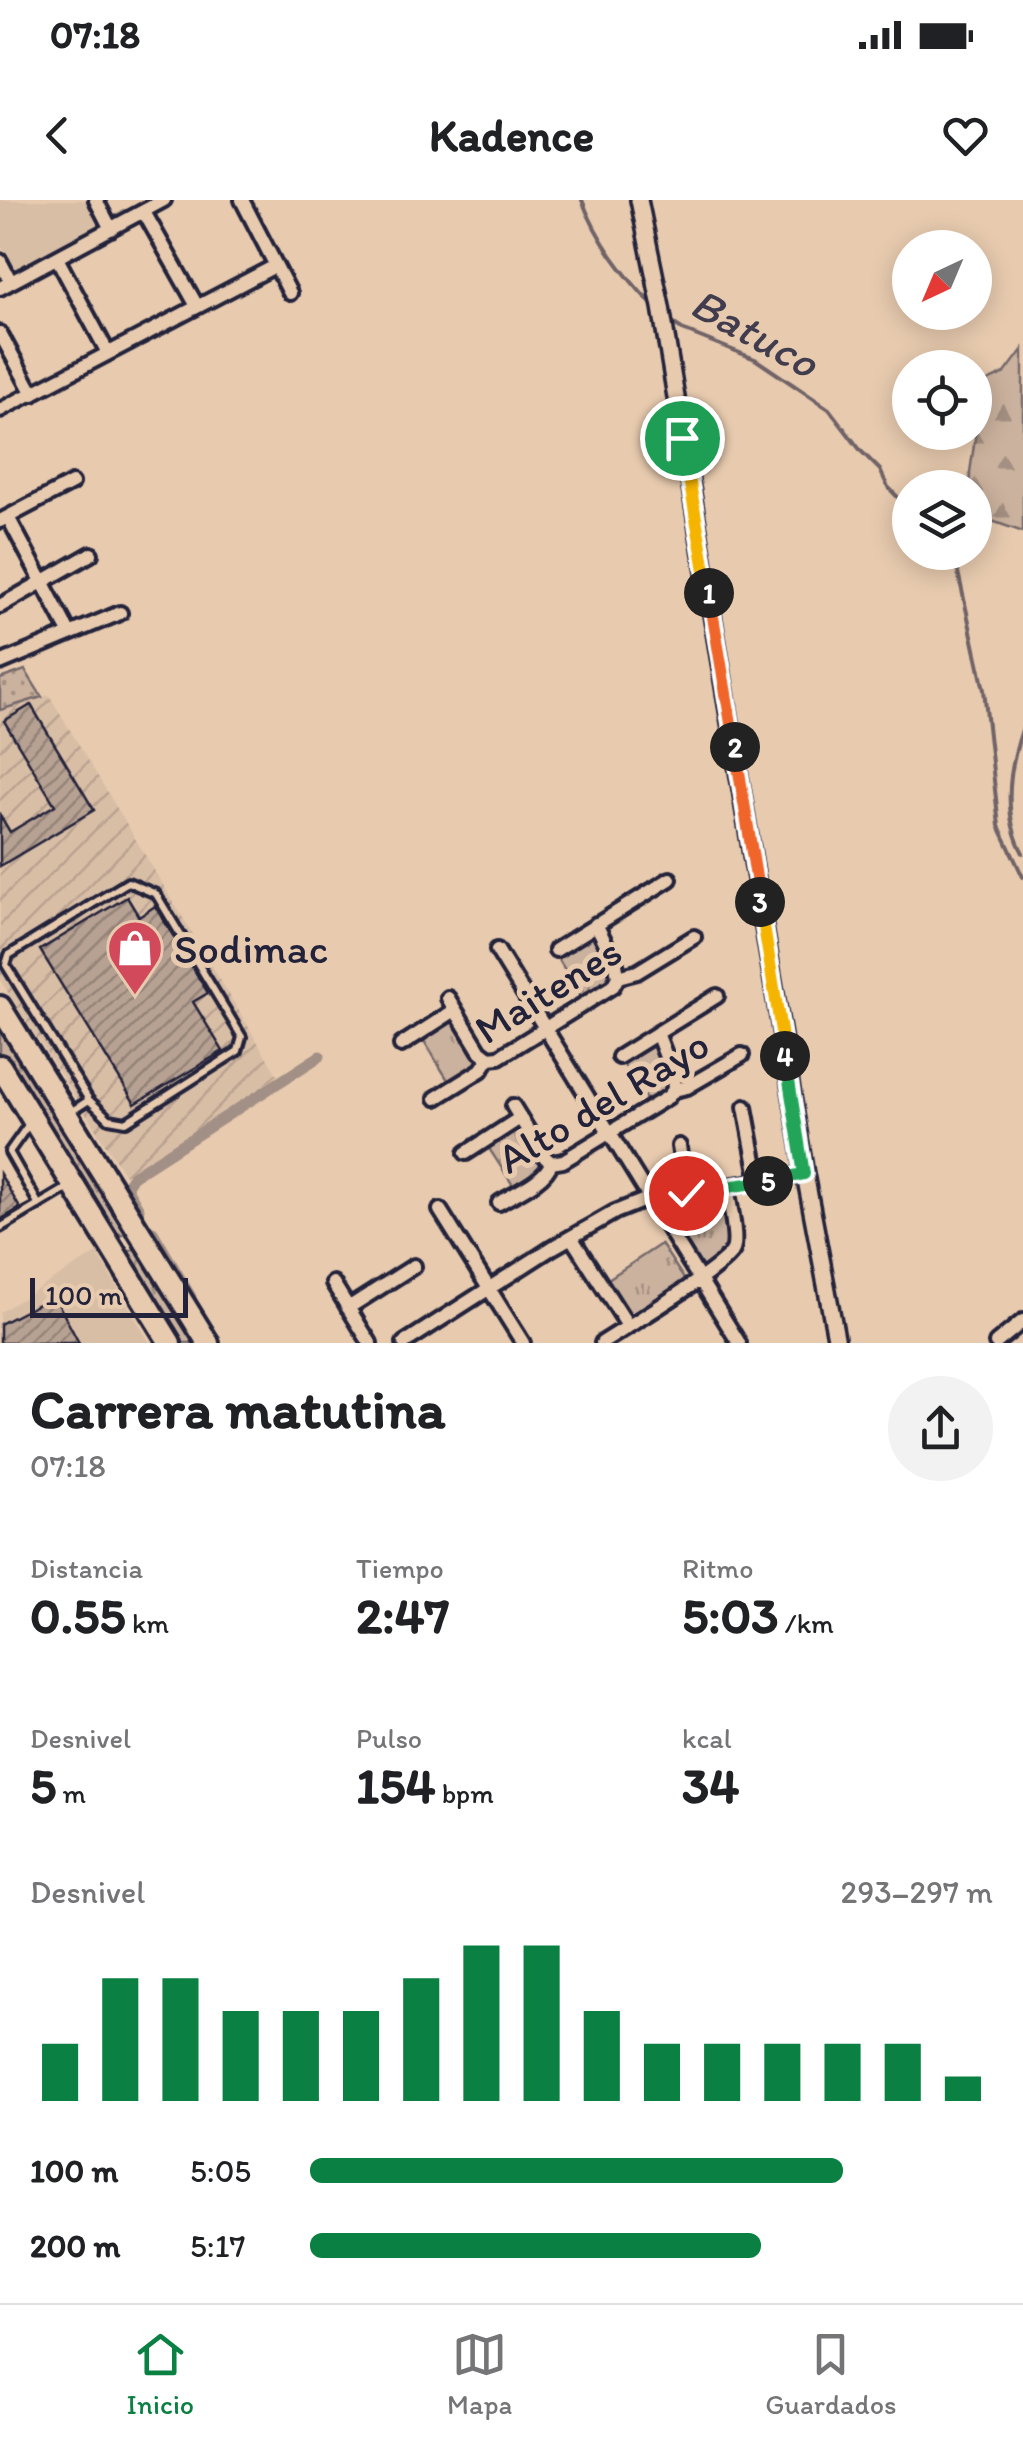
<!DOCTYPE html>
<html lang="es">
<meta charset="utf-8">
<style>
body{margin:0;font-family:Itim,sans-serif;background:#f2f2f2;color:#202124;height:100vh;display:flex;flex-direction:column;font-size:38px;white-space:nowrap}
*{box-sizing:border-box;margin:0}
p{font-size:32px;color:#757577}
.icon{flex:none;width:55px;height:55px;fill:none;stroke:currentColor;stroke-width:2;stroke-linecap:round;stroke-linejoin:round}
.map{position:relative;height:1143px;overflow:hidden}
.drawer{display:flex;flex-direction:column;background:#fff;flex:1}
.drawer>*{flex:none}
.needle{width:65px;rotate:224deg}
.buttons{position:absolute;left:892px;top:30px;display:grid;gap:20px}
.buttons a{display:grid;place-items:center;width:100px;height:100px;border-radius:50%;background:#fff;box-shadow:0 5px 25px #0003;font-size:50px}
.scale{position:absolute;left:30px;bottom:25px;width:158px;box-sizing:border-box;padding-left:10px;border:5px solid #22223b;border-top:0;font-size:28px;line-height:35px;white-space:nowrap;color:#22223b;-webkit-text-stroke:8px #e8cbaf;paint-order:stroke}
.pin{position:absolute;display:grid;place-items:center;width:85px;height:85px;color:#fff;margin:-42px;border:5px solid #fff;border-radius:50%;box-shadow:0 2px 10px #0007}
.km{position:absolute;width:50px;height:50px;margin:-25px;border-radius:50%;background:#222;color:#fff;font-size:28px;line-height:50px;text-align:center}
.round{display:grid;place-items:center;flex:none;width:105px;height:105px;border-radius:52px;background:#f2f2f2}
.headline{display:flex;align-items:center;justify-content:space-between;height:170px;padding:0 30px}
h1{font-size:55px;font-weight:700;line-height:75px}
.stats{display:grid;grid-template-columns:repeat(3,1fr);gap:15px;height:170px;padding:10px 30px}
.stats div{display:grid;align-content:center}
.stats b{font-size:50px;font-weight:700}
.stats small{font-size:28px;font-weight:400}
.stats p{font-size:28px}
.chart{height:280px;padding:20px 30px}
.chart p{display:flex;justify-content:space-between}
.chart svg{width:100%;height:180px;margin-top:10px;stroke:#0b8043;stroke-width:6}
ul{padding:0 30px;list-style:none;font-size:32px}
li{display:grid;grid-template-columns:160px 120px 1fr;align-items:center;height:75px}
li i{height:25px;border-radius:12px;background:#0b8043}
.status{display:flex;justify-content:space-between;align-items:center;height:70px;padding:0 50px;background:#fff;direction:ltr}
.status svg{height:28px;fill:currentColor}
header{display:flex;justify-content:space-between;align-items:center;height:130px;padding:0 30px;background:#fff;font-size:45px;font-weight:700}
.dock{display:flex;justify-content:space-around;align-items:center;height:140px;border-top:2px solid #e0e0e0;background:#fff;font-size:28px;color:#757577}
.dock a{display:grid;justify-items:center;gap:5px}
.dock .selected{color:#0b8043}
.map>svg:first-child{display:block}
</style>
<div class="status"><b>07:18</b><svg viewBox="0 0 49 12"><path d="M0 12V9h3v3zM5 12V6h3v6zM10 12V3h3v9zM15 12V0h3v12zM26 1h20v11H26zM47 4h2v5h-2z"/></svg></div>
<header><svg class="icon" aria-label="back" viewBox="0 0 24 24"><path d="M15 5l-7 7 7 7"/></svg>Kadence<svg class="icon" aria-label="heart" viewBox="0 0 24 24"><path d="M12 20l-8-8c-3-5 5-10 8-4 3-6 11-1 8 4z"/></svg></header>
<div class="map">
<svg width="1023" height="1143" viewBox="0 0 1023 1143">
<defs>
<pattern id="industrial-furrows" width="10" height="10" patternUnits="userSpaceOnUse" patternTransform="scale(2.5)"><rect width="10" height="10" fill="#d9bea6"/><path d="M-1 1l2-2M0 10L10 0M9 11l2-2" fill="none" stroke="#baa390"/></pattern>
<pattern id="grass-dots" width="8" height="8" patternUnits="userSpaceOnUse" patternTransform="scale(2.5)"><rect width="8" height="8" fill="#cbb29e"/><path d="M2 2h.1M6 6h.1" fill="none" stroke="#a49082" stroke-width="1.8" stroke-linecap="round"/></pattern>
<pattern id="forest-firs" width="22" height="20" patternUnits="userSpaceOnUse" patternTransform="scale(2.5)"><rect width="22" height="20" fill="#cbb29e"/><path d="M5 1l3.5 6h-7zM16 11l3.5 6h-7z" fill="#a49082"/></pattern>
<pattern id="park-tufts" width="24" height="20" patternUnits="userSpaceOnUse" patternTransform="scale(2.5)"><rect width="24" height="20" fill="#cbb29e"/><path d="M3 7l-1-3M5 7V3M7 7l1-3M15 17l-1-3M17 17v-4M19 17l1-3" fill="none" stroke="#a49082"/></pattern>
<pattern id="building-hatch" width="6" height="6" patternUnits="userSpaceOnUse" patternTransform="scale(2.5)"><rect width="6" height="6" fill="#b7a192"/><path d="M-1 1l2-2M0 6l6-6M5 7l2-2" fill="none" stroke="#948378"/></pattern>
</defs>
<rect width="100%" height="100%" fill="#e8cbaf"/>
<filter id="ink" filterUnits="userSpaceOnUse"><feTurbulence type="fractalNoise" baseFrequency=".01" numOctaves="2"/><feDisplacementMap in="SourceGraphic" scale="20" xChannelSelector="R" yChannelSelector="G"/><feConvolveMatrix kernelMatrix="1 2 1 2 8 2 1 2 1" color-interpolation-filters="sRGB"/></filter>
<g filter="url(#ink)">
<!-- built -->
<path fill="#d9bea6" d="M0 0H91L108 28 19 77 0 44Z
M97 1053 150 1143H0V1112Z"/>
<!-- industrial -->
<path fill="url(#industrial-furrows)" d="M49 495 278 876 125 975 0 780V510Z"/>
<!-- grass -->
<path fill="url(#grass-dots)" stroke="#766a6c" stroke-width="2.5" d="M25 470 42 497 0 510V479Z"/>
<!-- forest -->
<path fill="url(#forest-firs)" stroke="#766a6c" stroke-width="2.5" d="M1023 149V332L975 315V288L970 287V272L983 183 1005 173Z"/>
<!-- park -->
<path fill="url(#park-tufts)" stroke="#766a6c" stroke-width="2.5" d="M595 727 616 776 584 801 554 752Z
M454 814 481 859 474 871 451 885 421 836Z
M0 829 32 881 44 894 126 1025 127 1032 122 1035 115 1032 61 944 0 852Z
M656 836 673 884 650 906 620 859Z
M519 924 545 966 516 990 486 944Z
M723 992 730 1046 722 1056 700 1075 654 1001Z
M661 1044 686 1082 630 1118 605 1081Z
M139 1046 199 1143H179L121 1052 127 1053Z"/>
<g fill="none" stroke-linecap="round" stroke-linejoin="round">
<!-- stream -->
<path stroke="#6f6367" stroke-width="4" d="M582 0C598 42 623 74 654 107
M668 120 685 131 755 159 829 209 861 251 880 270 888 287 910 310
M947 352 958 372 984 490 999 626 1023 677
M1023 527C1009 567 1002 614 1023 653"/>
<!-- canal -->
<path stroke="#a28f85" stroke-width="11" d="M139 1009 126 987 133 976 320 856
M153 1032 191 1097"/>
</g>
<!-- building -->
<path fill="url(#building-hatch)" stroke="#22223b" stroke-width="2.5" d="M31 505 94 610 0 666V615L10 632 55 605 4 521Z
M127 697 139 717 155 706 208 793 193 802 223 851 135 904 40 750Z
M0 974 20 1008 0 1020Z
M54 1096 79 1143H0V1124Z"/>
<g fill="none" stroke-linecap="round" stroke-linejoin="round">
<!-- service casing -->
<g stroke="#22223b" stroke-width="14">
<path id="service" d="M128 682 156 694 242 837 238 851 126 922 109 919 89 900 6 765 9 755Z
M69 913 89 900
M31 921 9 952 39 1005
M0 1028 67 988"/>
</g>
<!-- minor casing -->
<g stroke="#22223b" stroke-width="20">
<path id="minor" d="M96 0 111 29
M242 0 290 93
M144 12 197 106
M57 58 108 153
M0 61 11 82
M0 88 164 0
M0 133 33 194
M0 210 275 66
M8 317 70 434
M0 321 72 283
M0 406 91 354
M0 463 120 413
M596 724 616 764 618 777
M497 750 739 1143
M556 750 670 679
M448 798 480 851 489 858
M657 833 673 875 674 890
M401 845 455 810
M619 857 717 796
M436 898 481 870 489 858 499 857 613 786 618 777 637 772 694 737
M513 906 543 955 551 963
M745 907 759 982
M679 946 686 993
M466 953 520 918
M499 1003C515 993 545 981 551 963L563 961 668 897 674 890 687 887 742 855
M440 1010 523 1143
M571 1037 628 1126
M333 1083 370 1143
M348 1108 414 1066
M404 1143 552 1048 615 1012 650 998 805 974
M602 1143C625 1128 724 1069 733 1050 738 1039 729 1001 727 987
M996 1143 1023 1121"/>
</g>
<!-- tertiary casing -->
<g stroke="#22223b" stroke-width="22">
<path id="tertiary" d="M639 0 661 107 805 974 837 1143"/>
</g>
<!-- primary casing -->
<g stroke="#22223b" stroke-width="28">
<path id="primary" d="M0 807 208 1143
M0 866 170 1143"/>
</g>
<!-- service -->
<use href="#service" stroke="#e8cbaf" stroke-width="6"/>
<!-- minor -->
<use href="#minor" stroke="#e8cbaf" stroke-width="12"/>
<!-- tertiary -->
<use href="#tertiary" stroke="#e8cbaf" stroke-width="15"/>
<!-- primary -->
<use href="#primary" stroke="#e8cbaf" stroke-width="20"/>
</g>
</g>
<g fill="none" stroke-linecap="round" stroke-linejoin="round" filter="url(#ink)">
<!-- split-1 casing -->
<g stroke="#fff" stroke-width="20">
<path id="split-1" d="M682 238 709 393"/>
</g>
<!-- split-2 casing -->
<g stroke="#fff" stroke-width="20">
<path id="split-2" d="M709 393 735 547"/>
</g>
<!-- split-3 casing -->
<g stroke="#fff" stroke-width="20">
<path id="split-3" d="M735 547 760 702"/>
</g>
<!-- split-4 casing -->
<g stroke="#fff" stroke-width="20">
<path id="split-4" d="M760 702 785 856"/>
</g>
<!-- split-5 casing -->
<g stroke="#fff" stroke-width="20">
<path id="split-5" d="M768 981 804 974 785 856"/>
</g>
<!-- split-6 casing -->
<g stroke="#fff" stroke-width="20">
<path id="split-6" d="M686 993 768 981"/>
</g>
<!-- split-1 -->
<use href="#split-1" stroke="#f5b400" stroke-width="12"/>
<!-- split-2 -->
<use href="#split-2" stroke="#f0652b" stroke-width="12"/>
<!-- split-3 -->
<use href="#split-3" stroke="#f0652b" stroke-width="12"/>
<!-- split-4 -->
<use href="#split-4" stroke="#f5b400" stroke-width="12"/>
<!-- split-5 -->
<use href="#split-5" stroke="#22a559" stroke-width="12"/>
<!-- split-6 -->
<use href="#split-6" stroke="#22a559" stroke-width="12"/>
</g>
<!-- icons -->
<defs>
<g id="shop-pin" transform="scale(2.875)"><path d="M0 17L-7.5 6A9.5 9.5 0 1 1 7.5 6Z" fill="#d1495b" stroke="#e8cbaf"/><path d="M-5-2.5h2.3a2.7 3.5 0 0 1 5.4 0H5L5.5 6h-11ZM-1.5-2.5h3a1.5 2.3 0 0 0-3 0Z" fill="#fff"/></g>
</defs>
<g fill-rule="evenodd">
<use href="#shop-pin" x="135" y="748"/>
</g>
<g text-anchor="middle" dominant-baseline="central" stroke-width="10" stroke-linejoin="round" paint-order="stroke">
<!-- poi labels -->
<g font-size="42" fill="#22223b" stroke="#e8cbaf" text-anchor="start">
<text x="174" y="748">Sodimac</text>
</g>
<!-- street labels -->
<g font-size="42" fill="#22223b" stroke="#e8cbaf">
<text transform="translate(548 790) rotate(-32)">Maitenes</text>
<text transform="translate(603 901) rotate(-31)">Alto del Rayo</text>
</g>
<!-- water labels -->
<g font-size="45" font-style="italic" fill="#423d4e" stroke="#e8cbaf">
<text transform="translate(755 132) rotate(29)">Batuco</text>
</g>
</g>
</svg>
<div class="buttons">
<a><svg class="needle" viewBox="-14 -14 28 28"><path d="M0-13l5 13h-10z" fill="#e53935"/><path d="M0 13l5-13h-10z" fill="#757577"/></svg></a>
<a><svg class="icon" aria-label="locate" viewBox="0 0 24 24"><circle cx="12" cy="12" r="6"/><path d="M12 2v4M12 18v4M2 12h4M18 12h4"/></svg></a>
<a><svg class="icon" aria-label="layers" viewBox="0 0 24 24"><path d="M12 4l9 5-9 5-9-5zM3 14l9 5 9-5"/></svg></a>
</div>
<div class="scale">100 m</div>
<div class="pin" style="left:682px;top:238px;background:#1e9e55"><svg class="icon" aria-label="arrive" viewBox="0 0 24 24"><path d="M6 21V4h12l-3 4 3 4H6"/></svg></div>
<div class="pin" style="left:686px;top:993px;background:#d93025"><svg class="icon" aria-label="check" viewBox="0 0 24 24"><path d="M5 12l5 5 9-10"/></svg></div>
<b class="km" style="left:709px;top:393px">1</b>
<b class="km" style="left:735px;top:547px">2</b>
<b class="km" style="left:760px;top:702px">3</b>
<b class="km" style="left:785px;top:856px">4</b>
<b class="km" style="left:768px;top:981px">5</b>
</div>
<section class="drawer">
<div class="headline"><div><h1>Carrera matutina</h1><p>07:18</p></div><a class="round"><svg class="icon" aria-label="share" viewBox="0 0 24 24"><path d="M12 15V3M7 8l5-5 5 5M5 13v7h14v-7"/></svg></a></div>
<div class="stats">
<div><p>Distancia</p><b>0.55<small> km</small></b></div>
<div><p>Tiempo</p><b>2:47</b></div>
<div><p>Ritmo</p><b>5:03<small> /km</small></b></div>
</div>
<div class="stats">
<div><p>Desnivel</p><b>5<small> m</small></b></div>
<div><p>Pulso</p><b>154<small> bpm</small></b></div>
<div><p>kcal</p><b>34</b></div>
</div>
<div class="chart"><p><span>Desnivel</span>293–297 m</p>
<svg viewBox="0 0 160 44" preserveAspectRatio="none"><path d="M5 44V30M15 44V14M25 44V14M35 44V22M45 44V22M55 44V22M65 44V14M75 44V6M85 44V6M95 44V22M105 44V30M115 44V30M125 44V30M135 44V30M145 44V30M155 44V38"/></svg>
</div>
<ul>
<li><b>100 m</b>5:05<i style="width:78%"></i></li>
<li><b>200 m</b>5:17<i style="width:66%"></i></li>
</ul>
</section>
<nav class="dock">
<a class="selected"><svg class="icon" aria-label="home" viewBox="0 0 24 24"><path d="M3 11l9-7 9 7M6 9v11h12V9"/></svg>Inicio</a>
<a><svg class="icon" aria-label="map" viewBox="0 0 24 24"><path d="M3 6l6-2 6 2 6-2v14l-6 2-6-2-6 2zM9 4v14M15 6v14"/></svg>Mapa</a>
<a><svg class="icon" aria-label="saved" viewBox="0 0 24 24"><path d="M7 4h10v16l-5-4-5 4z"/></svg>Guardados</a>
</nav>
